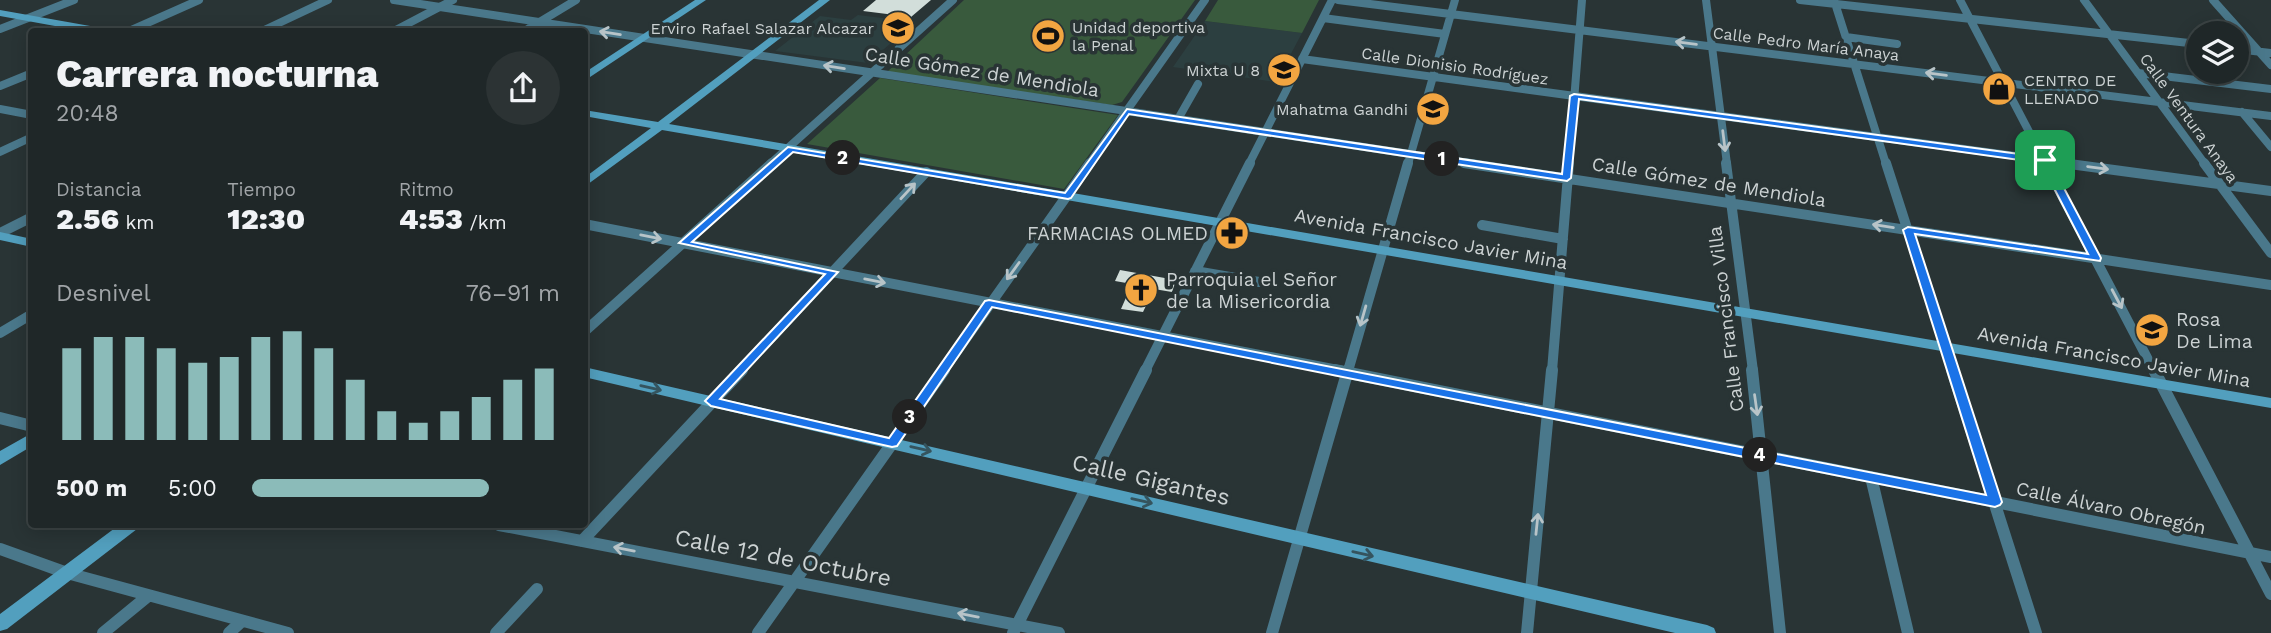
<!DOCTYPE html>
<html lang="es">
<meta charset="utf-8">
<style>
body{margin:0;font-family:"Work Sans",sans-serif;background:#2c3334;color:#f1f3f6;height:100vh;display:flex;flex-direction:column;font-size:26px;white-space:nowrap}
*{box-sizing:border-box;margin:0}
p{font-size:23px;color:#a1a5a8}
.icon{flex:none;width:38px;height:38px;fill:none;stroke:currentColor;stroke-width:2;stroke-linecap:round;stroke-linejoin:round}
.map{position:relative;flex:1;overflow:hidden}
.details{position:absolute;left:28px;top:28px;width:560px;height:500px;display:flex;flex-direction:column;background:#1f2728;border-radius:7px;box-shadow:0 4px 18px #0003,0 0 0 2px #3c4445}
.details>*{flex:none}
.buttons{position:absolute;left:2186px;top:21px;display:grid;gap:14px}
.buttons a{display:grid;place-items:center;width:63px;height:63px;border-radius:50%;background:#1f2728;box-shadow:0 4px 18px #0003,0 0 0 2px #3c4445;font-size:35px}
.pin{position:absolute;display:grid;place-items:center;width:60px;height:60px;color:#fff;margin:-30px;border-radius:14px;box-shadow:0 4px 10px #0006}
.km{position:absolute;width:35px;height:35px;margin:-18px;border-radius:50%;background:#222;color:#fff;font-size:19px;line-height:35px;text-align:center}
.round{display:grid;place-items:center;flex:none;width:74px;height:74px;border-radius:37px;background:#2c3334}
.headline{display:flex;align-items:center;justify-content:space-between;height:119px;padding:0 28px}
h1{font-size:38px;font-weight:800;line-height:52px}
.stats{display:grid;grid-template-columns:repeat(3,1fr);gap:10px;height:119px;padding:7px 28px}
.stats div{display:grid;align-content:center}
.stats b{font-size:30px;font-weight:800}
.stats small{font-size:19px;font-weight:400}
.stats p{font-size:19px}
.chart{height:196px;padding:14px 28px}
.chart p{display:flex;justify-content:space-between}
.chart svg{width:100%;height:126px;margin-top:7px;stroke:#8bbbb9;stroke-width:6}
ul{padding:0 28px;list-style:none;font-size:23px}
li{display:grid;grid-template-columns:112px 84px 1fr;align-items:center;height:52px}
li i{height:18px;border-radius:9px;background:#8bbbb9}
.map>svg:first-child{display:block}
</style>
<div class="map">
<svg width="2271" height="633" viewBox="0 0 2271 633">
<rect width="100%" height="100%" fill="#293435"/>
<!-- built -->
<path fill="#2c3f40" d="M858 15 915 22 868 63 775 51 820 16 851 20Z
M1205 21 1302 33 1276 82 1173 67Z"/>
<!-- green -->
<path fill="#395a3d" d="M964 0H1195L1122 102 1112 105 887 72Z
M1218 0H1319L1302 33 1205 21Z
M880 78 1118 115 1064 189 807 144Z"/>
<!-- building -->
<path fill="#d2deda" d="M876 0H931L911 17 863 11Z
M1120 270 1176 280 1172 292 1154 289 1143 312 1121 309 1132 284 1115 281Z"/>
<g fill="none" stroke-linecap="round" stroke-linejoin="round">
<!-- street-far2 -->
<path stroke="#4a788b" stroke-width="8" d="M394 0 1476 164
M1338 0 2271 116
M1706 0 1727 164
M1800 0 2198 44
M1834 0 1886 164
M1960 0 2046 164
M2084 0 2205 164
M2213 0 2271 65
M1323 18 1445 34
M0 29 74 0
M127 32 199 0
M260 32 328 0
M392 32 453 0
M523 32 576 0
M1846 37 1897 44
M2236 49 2271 53
M1302 59 2075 164
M2138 73 2271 89
M0 86 32 73
M0 109 32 115
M2242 112 2271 147
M1178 119 1198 84
M0 152 32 137
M770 164 953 0
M1089 164 1205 0
M1249 164 1332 0
M1408 164 1455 0
M1569 164 1582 0"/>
<!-- street-far1 -->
<path stroke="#4a788b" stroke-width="10" d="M1464 163 2271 285
M1726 163 1753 371
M1886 163 1953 371
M2045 163 2154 371
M2062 163 2271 191
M2204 163 2271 253
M584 224 1343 371
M1482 225 1563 239
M0 233 32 217
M1195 271 1259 282
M584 332 772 163
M0 333 32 314
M740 371 926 172
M943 371 1090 163
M1145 371 1250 163
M1348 371 1408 163
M1552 371 1569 163"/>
<!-- street -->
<path stroke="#4a788b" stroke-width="12" d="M1334 370 2271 557
M1752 370 1780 633
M1952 370 2036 633
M2154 370 2271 594
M0 418 32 426
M1871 477 1908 633
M499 525 1059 633
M582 541 742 370
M0 549 67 573 288 633
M103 633 148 596
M229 633 242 621
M496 633 537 589
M758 633 944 370
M1013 633 1146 370
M1272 633 1348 370
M1527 633 1552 370"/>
<!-- secondary -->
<path fill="#529fbe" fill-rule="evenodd" d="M695 0H706L584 81V73Z
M819 0H830L669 124 2271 398V408L662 130 584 187V178L651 128 584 116V110L658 122Z
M0 10 107 29 112 32H88L0 16Z
M0 232 32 239V247L0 240Z
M584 367 1707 625 1714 628 1716 633H1675L584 377Z
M32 433V446L0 465V451Z
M119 525H140L137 529 7 629 0 631V614Z"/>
</g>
<!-- one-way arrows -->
<defs><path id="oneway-shaft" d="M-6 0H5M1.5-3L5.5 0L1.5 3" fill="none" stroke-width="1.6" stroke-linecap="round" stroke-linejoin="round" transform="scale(1.75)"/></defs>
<g stroke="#b8c4c8">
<use href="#oneway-shaft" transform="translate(610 33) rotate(-171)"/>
<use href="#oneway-shaft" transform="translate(1686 43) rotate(-173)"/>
<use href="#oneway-shaft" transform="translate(834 67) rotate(-171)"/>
<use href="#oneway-shaft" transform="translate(1936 74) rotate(-173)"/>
<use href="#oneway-shaft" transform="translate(1724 141) rotate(83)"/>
<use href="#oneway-shaft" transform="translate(2098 168) rotate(8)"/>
<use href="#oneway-shaft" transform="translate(908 191) rotate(-47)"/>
<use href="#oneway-shaft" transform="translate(1883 226) rotate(-171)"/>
<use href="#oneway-shaft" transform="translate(651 237) rotate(11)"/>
<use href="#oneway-shaft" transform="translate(1013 271) rotate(126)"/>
<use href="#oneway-shaft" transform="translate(875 281) rotate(11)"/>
<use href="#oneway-shaft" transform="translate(2117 299) rotate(62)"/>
<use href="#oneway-shaft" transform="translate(1363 316) rotate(106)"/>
<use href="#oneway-shaft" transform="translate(1756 405) rotate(82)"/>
<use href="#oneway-shaft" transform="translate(1537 524) rotate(-84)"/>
<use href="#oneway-shaft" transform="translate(624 549) rotate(-169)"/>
<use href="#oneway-shaft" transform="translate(968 615) rotate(-169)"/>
</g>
<g stroke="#35545e">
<use href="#oneway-shaft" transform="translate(651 388) rotate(13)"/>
<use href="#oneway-shaft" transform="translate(921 449) rotate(13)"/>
<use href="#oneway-shaft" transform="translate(1142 501) rotate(13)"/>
<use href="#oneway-shaft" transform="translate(1363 554) rotate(13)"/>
</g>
<!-- route -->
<path fill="#1a73e8" stroke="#fff" stroke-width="2" fill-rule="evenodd" d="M1574 94 2048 158 2101 258 2100 261 1915 234 2002 502 2000 505 1995 507 992 307 897 446 892 447 711 406 705 401 825 274 679 243 788 147 1065 193 1127 109 1562 174 1570 96ZM1579 99 2041 163 2088 254 1908 227 1903 230 1986 495 989 300 985 301 889 438 720 399 838 272 692 242 793 152 1068 199 1071 198 1129 114 1567 181 1571 178Z"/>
<!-- icons -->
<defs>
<g id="school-disc" transform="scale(1.75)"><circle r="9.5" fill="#f2a541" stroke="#293435"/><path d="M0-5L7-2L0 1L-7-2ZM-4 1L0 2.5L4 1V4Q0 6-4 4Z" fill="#111"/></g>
<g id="stadium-disc" transform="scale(1.75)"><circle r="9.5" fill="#f2a541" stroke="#293435"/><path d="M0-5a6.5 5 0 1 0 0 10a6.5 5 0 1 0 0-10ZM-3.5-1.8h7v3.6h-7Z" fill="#111"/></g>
<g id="shop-disc" transform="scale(1.75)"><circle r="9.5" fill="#f2a541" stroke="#293435"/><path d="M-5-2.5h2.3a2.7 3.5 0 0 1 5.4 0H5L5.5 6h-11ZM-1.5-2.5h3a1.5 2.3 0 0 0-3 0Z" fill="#111"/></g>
<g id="pharmacy-disc" transform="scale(1.75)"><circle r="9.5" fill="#f2a541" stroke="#293435"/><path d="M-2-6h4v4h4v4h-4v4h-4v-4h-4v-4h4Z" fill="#111"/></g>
<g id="church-disc" transform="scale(1.75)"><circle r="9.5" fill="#f2a541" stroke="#293435"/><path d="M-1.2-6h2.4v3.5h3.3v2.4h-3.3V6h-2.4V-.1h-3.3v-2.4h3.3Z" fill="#111"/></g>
</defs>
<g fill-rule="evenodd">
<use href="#school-disc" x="898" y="28"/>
<use href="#stadium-disc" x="1048" y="36"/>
<use href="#school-disc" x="1284" y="70"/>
<use href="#shop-disc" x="1999" y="89"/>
<use href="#school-disc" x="1433" y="109"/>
<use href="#pharmacy-disc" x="1232" y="233"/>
<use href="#church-disc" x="1141" y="290"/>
<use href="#school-disc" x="2152" y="330"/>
</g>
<g text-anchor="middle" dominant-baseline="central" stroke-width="7" stroke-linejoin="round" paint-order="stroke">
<!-- far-poi labels -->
<g font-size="16" fill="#ccd2d3" stroke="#293435" text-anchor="end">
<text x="1072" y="27" text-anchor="start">Unidad deportiva<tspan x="1072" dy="18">la Penal</tspan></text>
<text x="874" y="28">Erviro Rafael Salazar Alcazar</text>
<text x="1260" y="70">Mixta U 8</text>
<text x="2024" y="80" text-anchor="start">CENTRO DE<tspan x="2024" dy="18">LLENADO</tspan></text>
<text x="1408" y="109">Mahatma Gandhi</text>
</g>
<!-- far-street labels -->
<g font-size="16" fill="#ccd2d3" stroke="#293435">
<text transform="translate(1806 44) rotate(7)">Calle Pedro María Anaya</text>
<text transform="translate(1455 66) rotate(8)">Calle Dionisio Rodríguez</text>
<text transform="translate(2189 118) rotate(54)">Calle Ventura Anaya</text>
</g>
<!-- street labels -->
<g font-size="19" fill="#ccd2d3" stroke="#293435">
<text transform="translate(982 72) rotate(9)">Calle Gómez de Mendiola</text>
<text transform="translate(1709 182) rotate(9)">Calle Gómez de Mendiola</text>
<text transform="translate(1431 239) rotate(10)">Avenida Francisco Javier Mina</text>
<text transform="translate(1726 319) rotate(-97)">Calle Francisco Villa</text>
<text transform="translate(2114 357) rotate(10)">Avenida Francisco Javier Mina</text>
<text transform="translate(2111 508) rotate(12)">Calle Álvaro Obregón</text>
</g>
<!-- poi labels -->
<g font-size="19" fill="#ccd2d3" stroke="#293435" text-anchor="start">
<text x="1208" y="233" text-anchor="end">FARMACIAS OLMED</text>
<text x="1166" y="279">Parroquia el Señor<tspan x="1166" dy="22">de la Misericordia</tspan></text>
<text x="2176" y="319">Rosa<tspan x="2176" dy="22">De Lima</tspan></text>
</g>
<!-- near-street labels -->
<g font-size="23" fill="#ccd2d3" stroke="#293435">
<text transform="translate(1151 480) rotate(13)">Calle Gigantes</text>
<text transform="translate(783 558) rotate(11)">Calle 12 de Octubre</text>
</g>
</g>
</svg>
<div class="buttons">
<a><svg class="icon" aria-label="layers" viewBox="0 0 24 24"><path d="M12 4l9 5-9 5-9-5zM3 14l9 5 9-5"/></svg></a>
</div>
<div class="pin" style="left:2045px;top:160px;background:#1e9e55"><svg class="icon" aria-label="arrive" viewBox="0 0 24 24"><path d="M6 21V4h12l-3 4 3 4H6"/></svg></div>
<b class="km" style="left:1442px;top:159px">1</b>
<b class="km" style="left:843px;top:158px">2</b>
<b class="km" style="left:910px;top:417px">3</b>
<b class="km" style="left:1760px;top:455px">4</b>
<section class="details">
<div class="headline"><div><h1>Carrera nocturna</h1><p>20:48</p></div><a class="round"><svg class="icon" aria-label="share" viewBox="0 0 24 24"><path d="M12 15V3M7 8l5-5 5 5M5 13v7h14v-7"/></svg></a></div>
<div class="stats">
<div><p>Distancia</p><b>2.56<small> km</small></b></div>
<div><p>Tiempo</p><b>12:30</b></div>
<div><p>Ritmo</p><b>4:53<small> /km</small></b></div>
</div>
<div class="chart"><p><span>Desnivel</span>76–91 m</p>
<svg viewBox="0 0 160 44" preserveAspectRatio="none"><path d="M5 44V12M15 44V8M25 44V8M35 44V12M45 44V17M55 44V15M65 44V8M75 44V6M85 44V12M95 44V23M105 44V34M115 44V38M125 44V34M135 44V29M145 44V23M155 44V19"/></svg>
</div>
<ul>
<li><b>500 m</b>5:00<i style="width:77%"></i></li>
</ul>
</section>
</div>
